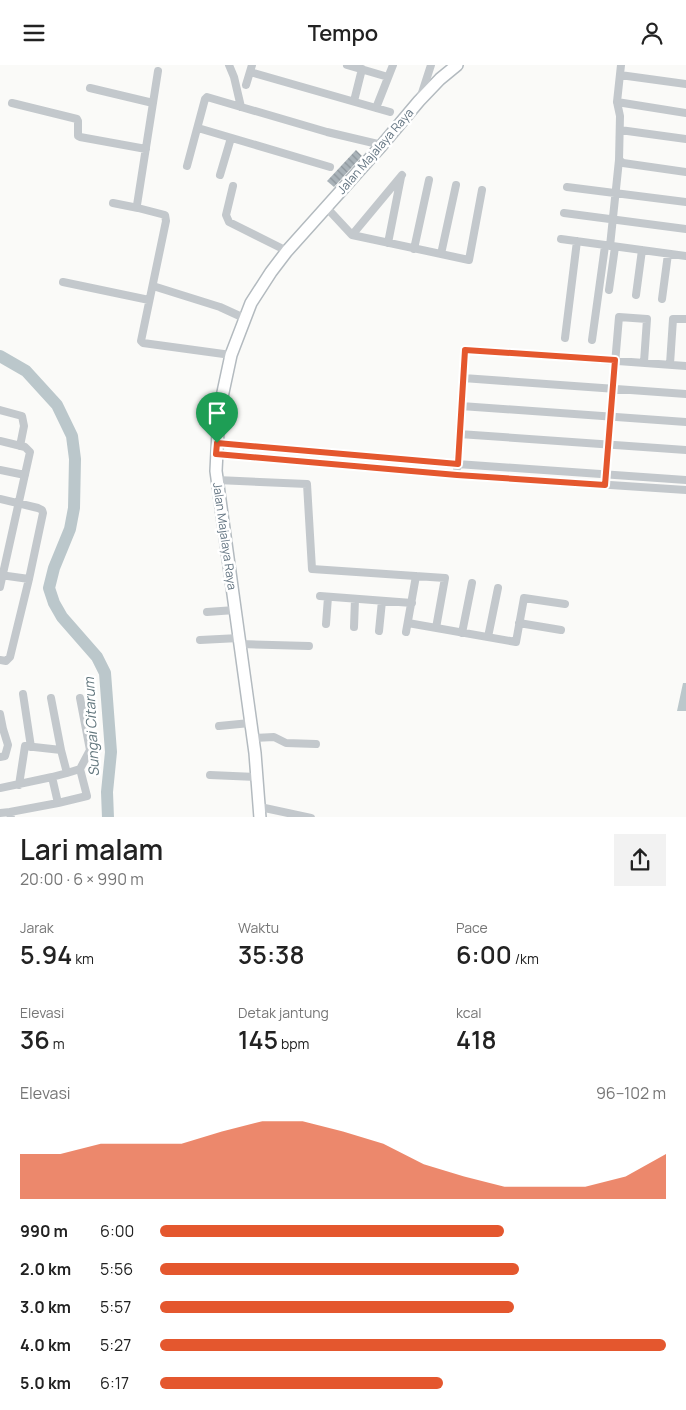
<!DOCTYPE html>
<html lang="id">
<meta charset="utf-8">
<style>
body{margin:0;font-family:Manrope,sans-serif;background:#f2f2f2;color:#222;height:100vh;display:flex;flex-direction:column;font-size:19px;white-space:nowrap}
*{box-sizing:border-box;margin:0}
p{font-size:16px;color:#767676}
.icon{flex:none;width:28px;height:28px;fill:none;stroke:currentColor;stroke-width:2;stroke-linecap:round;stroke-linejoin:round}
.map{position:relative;height:752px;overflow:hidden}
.panel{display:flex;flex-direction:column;background:#fff;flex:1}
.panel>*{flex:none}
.pin{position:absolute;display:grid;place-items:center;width:42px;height:42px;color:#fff;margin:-51px -21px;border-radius:50% 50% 50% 0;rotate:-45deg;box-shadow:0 0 5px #0007}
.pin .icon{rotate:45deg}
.round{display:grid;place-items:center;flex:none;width:52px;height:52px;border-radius:0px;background:#f2f2f2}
.headline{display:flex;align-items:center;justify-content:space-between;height:85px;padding:0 20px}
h1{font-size:28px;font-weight:600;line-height:38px}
.metrics{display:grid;grid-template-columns:repeat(3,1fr);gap:8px;height:85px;padding:5px 20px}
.metrics div{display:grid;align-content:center}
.metrics b{font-size:25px;font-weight:600}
.metrics small{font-size:14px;font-weight:400}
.metrics p{font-size:14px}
.chart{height:140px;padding:10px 20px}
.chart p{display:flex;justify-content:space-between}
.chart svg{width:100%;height:90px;margin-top:5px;fill:#e4572e;opacity:.7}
ul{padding:0 20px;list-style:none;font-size:16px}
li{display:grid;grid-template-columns:80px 60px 1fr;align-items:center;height:38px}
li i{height:12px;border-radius:6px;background:#e4572e}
header{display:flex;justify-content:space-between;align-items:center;height:65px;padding:0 20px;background:#fff;font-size:22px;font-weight:600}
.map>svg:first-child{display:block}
</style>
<header><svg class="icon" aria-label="menu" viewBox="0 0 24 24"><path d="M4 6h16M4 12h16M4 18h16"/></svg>Tempo<svg class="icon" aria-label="person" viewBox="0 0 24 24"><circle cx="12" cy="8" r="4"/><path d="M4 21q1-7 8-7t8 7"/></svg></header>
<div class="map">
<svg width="686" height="753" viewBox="0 0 686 753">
<defs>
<pattern id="building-back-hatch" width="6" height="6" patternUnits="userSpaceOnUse" patternTransform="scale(1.25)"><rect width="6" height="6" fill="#aab3b9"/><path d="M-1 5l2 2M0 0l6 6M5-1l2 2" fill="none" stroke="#8e969c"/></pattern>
</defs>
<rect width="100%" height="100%" fill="#fafaf8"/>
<!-- water -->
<path fill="#bbc7cb" d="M683 618H686V646H677Z"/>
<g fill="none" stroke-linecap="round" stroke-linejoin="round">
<!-- river -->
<path stroke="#bbc7cb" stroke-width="12" d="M0 291 26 306 57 340 72 371 75 394 74 443 70 464 54 503 49 523 54 538 62 552 97 592 105 608 111 687 107 727 108 753"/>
</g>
<!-- building -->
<path fill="url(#building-back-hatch)" d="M356 85 362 91 334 122 327 116Z"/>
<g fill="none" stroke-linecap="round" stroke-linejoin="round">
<!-- secondary casing -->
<g stroke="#b3babf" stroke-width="14">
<path id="secondary" d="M260 753 255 688 216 406 219 346 231 290 251 238 271 207 287 186 382 80 419 36 440 14 457 0"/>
</g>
<!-- street -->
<path stroke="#c3c8cc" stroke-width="8" d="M229 0 234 12 241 42
M347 0 388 12
M621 0 617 37 686 48
M158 6 137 140 138 143 165 150 166 156 141 276 143 278 231 290
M250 7 390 47
M620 10 686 19
M246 20 252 0
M90 23 153 38
M420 34 431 0
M354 36 362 4
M617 37 620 51 619 95 623 98 686 107
M12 38 77 54 78 56V71L80 72 146 84
M376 43 393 0
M198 63 330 102
M620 65 686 74
M187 101 205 34 207 32 327 67 382 80
M220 110 231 73
M233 121 226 150 229 157 287 186
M567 122 686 137
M113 138 138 143
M326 142 352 170 469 195 482 125
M564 148 686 164
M352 170 402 110
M561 174 686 191
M388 178 401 112
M610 181 619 95
M414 184 429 115
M441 189 456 120
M63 217 149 235
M153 221 220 242 244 253
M609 225 615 182
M636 230 642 185
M662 234 668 189
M565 273 577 176
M592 275 605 181
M670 299 673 254H686
M463 313 686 329
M461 341 686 357
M0 345 22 351 24 361 20 381
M459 369 686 385
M0 376 25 382 30 387 0 522
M217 378 457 399 686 415
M217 389 457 410 686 425
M457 403 465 285 686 301
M0 405 25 410
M217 415 307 419 312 504 445 513 436 563
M605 415 619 252 647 254 644 297
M0 434 38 443 42 445 43 448 29 514 0 510
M320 531 412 538
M207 547 235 545
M408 558 516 577 524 533 565 539
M519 558 561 565
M326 559 328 532
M354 562 355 534
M379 566 382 536
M406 567 416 511
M462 568 472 518
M488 572 498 523
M200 575 239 573
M241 579 309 581
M0 595 6 596 10 592 29 514
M23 629 31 682
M51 633 61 685
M0 649 3 664
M219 661 250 658
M0 664H3L8 680 5 691 0 692
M252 673 274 672 286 678 316 679
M67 708 80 704 90 685 80 633
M210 710 257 712
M19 720 25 681 61 685 67 708 52 712
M0 723 52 712 58 738 10 747
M58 738 87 731 80 704
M260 742 311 753
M0 748 10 747 11 753"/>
<!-- secondary -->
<use href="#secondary" stroke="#fff" stroke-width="11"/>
</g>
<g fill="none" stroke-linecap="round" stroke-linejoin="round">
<!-- route casing -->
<g stroke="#fff" stroke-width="10">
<path id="route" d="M465 285 615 295 605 420 457 410 216 389 217 378 458 399Z"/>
</g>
<!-- route -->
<use href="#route" stroke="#e4572e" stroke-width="6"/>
</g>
<g text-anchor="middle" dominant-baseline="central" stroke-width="5" stroke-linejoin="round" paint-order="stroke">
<!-- street labels -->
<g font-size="12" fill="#657683" stroke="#fff">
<text transform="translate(375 86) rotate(-49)">Jalan Majalaya Raya</text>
<text transform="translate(225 471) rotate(82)">Jalan Majalaya Raya</text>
</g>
<!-- water labels -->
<g font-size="14" font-style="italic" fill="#60757c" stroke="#fff">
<text transform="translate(91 662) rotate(-93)">Sungai Citarum</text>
</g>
</g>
</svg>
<div class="pin" style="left:217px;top:378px;background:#1e9e55"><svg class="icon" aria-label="arrive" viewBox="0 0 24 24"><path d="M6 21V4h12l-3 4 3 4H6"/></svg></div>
</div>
<section class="panel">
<div class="headline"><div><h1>Lari malam</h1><p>20:00 · 6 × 990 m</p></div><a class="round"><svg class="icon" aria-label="share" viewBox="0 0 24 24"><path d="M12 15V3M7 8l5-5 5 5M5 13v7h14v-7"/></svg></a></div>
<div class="metrics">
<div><p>Jarak</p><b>5.94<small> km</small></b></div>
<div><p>Waktu</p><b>35:38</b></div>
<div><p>Pace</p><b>6:00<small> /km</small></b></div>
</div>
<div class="metrics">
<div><p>Elevasi</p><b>36<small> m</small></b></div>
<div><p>Detak jantung</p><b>145<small> bpm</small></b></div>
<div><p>kcal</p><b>418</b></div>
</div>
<div class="chart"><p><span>Elevasi</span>96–102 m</p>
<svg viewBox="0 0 160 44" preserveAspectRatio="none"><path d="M0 44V22L10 22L20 17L30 17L40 17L50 11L60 6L70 6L80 11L90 17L100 27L110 33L120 38L130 38L140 38L150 33L160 22V44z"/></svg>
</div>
<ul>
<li><b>990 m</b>6:00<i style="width:68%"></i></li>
<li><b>2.0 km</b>5:56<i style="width:71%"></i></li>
<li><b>3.0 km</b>5:57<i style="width:70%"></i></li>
<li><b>4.0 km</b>5:27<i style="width:100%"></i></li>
<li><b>5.0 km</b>6:17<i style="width:56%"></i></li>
</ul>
</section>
